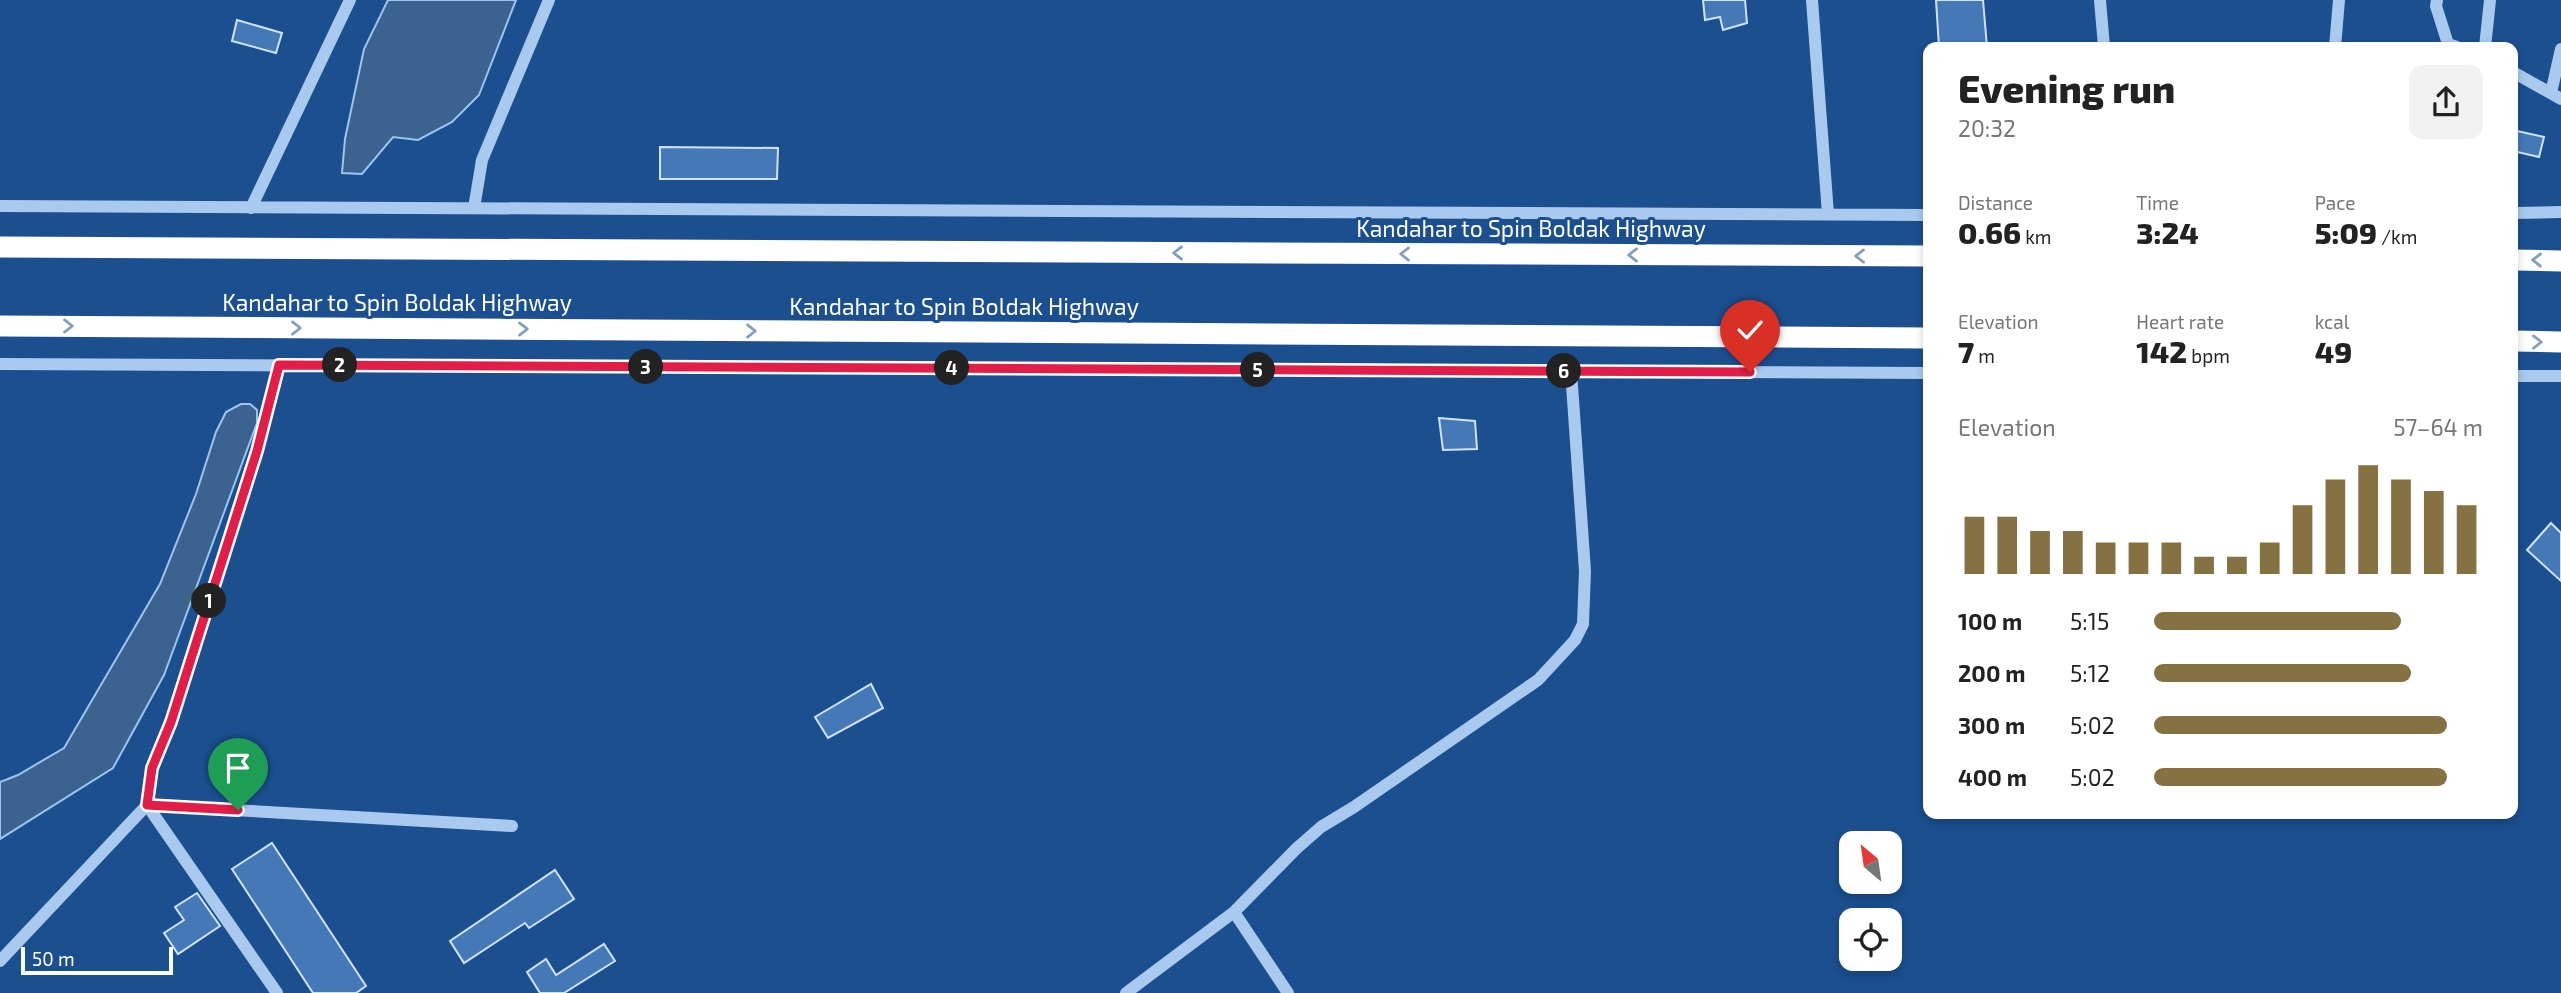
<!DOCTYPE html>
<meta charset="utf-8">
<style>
body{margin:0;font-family:"Exo 2",sans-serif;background:#f2f2f2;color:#222;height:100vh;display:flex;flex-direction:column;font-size:26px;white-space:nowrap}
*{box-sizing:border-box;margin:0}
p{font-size:23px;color:#767676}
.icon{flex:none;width:38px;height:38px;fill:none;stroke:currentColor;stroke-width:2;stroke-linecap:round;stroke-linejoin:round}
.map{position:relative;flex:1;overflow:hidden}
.panel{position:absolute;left:1923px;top:42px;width:595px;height:777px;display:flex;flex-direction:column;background:#fff;border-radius:14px;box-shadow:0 4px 10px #0003}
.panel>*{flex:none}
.needle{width:46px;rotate:331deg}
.fabs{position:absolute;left:1839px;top:831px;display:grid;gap:14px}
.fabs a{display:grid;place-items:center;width:63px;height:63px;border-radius:14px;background:#fff;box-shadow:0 4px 10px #0003;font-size:35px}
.scale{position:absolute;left:21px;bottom:18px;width:152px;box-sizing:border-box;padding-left:7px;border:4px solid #fff;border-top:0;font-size:19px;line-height:24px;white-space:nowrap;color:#fff;-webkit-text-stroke:5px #1b4f8f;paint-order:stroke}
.pin{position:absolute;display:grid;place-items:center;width:60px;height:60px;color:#fff;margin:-72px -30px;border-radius:50% 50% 50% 0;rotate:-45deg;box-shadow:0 0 7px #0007}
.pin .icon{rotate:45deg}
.km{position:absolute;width:35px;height:35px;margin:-18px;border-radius:50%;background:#222;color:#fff;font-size:19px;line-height:35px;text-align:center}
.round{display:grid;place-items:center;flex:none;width:74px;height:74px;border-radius:14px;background:#f2f2f2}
.overview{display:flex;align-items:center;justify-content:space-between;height:119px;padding:0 35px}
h1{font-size:38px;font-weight:800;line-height:52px}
.metrics{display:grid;grid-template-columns:repeat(3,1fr);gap:10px;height:119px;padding:7px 35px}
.metrics div{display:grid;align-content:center}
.metrics b{font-size:30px;font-weight:800}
.metrics small{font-size:19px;font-weight:400}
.metrics p{font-size:19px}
.chart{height:196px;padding:14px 35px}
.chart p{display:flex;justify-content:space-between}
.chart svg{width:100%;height:126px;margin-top:7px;stroke:#857141;stroke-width:6}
ul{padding:0 35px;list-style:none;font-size:23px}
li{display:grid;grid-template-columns:112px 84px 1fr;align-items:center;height:52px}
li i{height:18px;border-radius:9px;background:#857141}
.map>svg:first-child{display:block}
</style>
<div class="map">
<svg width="2561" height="993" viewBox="0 0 2561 993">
<rect width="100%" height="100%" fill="#1b4f8f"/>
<!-- water -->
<path fill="#3c6290" stroke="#9cc4f0" stroke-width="2" d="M388 0H516L479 95 452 122 418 140 393 137 362 174 342 173 345 139 364 49Z
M241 404H250L257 410V423L164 675 113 768 0 839V782L18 775 64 748 160 584 196 494 216 432 226 412Z"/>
<!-- building -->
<path fill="#4478b7" stroke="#cfe3fa" stroke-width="2" d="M1703 0H1745L1747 23 1723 30 1720 17 1705 20Z
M1936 0H1983L1987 47H1939Z
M237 20 282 33 276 53 232 41Z
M2517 131 2544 137 2539 157 2513 151Z
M660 147 778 148 777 179H660Z
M1439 418 1475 421 1477 449 1443 450Z
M2551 523 2561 533V581L2527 550Z
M871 684 883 708 828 738 815 717Z
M272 843 366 986 356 993H313L232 869Z
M555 870 574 899 529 928 525 923 464 963 450 941Z
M197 893 220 926 178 954 164 933 184 920 175 907Z
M604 944 615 961 564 993H540L527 972 546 959 556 975Z"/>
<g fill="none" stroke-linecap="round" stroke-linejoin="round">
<!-- minor -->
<path stroke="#a9c9ee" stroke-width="12" d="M1812 0 1828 214
M2100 0 2104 47
M2437 0 2436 6 2448 44 2457 47
M2335 47 2339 0
M2485 47 2490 0
M2513 72 2561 99
M2551 93 2561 49
M0 206 1928 215
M251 208 350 0
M474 208 482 160 549 0
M2513 213 2561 212
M0 364 1928 373
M2513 376H2561
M147 805 512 826
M147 805 277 993
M1234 912 1288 993
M0 961 147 805 152 768 171 722 257 451 280 365
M1126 993 1234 912 1297 848 1321 827 1354 807 1538 680 1575 640 1583 624 1585 571 1571 371"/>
<!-- highway -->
<path stroke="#fff" stroke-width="21" d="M0 247 1928 256
M2513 260 2561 261
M0 326 1928 338
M2513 341 2561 342"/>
</g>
<!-- one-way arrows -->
<defs><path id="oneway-chevron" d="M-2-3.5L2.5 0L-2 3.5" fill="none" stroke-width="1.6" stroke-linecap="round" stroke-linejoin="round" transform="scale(1.75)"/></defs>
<g stroke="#829ec1">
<use href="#oneway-chevron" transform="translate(1178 253) rotate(-180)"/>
<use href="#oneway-chevron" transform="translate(1405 254) rotate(-180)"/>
<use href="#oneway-chevron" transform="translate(1633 255) rotate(-180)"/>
<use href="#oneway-chevron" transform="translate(1860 256) rotate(-180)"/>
<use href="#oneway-chevron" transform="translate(2537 260) rotate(-179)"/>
<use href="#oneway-chevron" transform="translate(68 326)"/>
<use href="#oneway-chevron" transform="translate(296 328)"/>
<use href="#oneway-chevron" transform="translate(523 329)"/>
<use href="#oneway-chevron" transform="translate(751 331)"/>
<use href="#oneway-chevron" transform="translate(2537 342)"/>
</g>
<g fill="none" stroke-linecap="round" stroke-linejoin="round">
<!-- route casing -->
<g stroke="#fff" stroke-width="14">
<path id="route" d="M238 810 147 805 152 768 171 722 257 451 279 365 1750 372"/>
</g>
<!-- route -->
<use href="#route" stroke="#e11d48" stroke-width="9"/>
</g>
<g text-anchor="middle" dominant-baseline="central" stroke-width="6" stroke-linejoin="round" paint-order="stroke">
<!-- street labels -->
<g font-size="23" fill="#fff" stroke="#1b4f8f">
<text x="1531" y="228">Kandahar to Spin Boldak Highway</text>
<text x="397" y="302">Kandahar to Spin Boldak Highway</text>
<text x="964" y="306">Kandahar to Spin Boldak Highway</text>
</g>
</g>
</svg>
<div class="fabs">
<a><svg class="needle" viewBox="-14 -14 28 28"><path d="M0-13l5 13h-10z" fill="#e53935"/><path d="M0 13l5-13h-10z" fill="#767676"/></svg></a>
<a><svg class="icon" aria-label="locate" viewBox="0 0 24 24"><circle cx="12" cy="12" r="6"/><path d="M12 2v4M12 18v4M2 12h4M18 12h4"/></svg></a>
</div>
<div class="scale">50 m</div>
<div class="pin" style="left:238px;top:810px;background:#1e9e55"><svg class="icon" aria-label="arrive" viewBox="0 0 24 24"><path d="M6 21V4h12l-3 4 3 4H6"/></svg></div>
<div class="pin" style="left:1750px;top:372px;background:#d93025"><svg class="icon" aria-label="check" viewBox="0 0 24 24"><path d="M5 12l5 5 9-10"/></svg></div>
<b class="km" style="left:209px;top:601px">1</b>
<b class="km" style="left:340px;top:365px">2</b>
<b class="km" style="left:646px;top:367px">3</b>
<b class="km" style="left:952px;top:368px">4</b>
<b class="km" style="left:1258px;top:370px">5</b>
<b class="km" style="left:1564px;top:371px">6</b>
<section class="panel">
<div class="overview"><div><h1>Evening run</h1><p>20:32</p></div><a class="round"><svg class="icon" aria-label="share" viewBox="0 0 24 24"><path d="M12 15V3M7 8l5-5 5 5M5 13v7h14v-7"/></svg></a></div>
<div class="metrics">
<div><p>Distance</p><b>0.66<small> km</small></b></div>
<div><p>Time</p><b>3:24</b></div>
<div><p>Pace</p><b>5:09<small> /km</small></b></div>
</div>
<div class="metrics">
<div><p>Elevation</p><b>7<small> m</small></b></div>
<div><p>Heart rate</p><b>142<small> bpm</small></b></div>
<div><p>kcal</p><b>49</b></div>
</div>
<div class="chart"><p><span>Elevation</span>57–64 m</p>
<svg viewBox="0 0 160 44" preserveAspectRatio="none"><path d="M5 44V24M15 44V24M25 44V29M35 44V29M45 44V33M55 44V33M65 44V33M75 44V38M85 44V38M95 44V33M105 44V20M115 44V11M125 44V6M135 44V11M145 44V15M155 44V20"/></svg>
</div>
<ul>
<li><b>100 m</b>5:15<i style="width:75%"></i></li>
<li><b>200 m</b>5:12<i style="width:78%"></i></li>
<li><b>300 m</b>5:02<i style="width:89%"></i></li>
<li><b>400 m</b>5:02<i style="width:89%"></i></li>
</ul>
</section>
</div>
